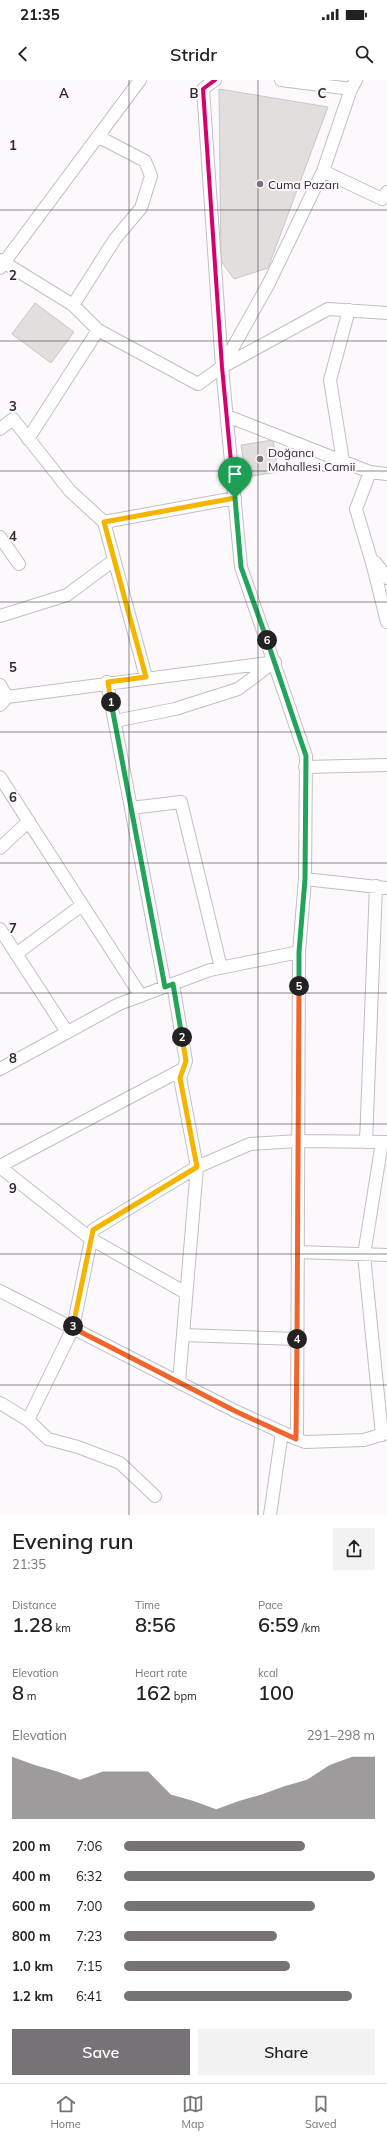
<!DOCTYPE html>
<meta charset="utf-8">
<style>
body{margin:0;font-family:Mulish,sans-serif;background:#f2f2f2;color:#222;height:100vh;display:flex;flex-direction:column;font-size:15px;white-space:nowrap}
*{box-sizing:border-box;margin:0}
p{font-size:13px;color:#767676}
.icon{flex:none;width:22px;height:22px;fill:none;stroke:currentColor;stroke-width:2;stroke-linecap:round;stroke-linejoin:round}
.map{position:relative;height:1435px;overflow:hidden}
.drawer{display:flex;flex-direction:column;background:#fff;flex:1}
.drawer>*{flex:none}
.pin{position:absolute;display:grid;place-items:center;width:34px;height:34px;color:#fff;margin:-41px -17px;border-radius:50% 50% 50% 0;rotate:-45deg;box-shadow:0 0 4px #0007}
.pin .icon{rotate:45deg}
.km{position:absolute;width:20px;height:20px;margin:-10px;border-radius:50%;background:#222;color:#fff;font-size:11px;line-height:20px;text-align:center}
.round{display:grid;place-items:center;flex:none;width:42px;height:42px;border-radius:0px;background:#f2f2f2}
.head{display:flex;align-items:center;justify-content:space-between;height:68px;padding:0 12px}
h1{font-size:22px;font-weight:600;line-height:30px}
.metrics{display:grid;grid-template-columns:repeat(3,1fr);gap:6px;height:68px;padding:4px 12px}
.metrics div{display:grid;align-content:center}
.metrics b{font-size:20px;font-weight:600}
.metrics small{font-size:11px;font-weight:400}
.metrics p{font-size:11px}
.chart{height:112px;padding:8px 12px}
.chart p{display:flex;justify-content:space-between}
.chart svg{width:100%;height:72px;margin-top:4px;fill:#767275;opacity:.7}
.action{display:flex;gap:8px;margin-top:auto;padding:8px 12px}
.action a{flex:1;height:46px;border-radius:0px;background:#767275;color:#fff;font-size:16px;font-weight:600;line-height:46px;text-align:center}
.action a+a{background:#f2f2f2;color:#222}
ul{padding:0 12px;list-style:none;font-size:13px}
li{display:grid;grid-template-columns:64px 48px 1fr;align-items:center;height:30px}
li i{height:10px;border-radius:5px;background:#767275}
.status{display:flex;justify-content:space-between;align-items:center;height:28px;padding:0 20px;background:#fff;direction:ltr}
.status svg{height:11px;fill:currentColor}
header{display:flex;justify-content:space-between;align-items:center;height:52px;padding:0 12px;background:#fff;font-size:18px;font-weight:600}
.tabs{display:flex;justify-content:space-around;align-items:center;height:56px;border-top:1px solid #e0e0e0;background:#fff;font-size:11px;color:#767676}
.tabs a{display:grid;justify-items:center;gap:2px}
.tabs .on{color:#767275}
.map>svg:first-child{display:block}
</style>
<div class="status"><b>21:35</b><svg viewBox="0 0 49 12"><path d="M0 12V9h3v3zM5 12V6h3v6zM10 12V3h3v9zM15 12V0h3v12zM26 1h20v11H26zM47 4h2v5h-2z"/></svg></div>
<header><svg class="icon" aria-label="back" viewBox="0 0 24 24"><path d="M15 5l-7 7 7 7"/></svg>Stridr<svg class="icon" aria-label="search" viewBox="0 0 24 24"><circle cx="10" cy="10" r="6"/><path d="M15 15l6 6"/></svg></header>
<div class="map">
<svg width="387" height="1435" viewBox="0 0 387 1435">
<rect width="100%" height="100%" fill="#fcf8fc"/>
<!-- building -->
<path fill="#e2dede" stroke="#cac6c7" d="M219 9 328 27 268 188 234 199 221 181Z
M35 223 74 252 51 283 12 254Z
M273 360 278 392 246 397 241 365Z"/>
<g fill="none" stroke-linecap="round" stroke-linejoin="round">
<!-- minor casing -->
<g stroke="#c2bfc2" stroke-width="14">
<path id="minor" d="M215 0 203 9 222 287 241 487 306 676 305 799 299 872 297 1359
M281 0 351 9 356 0
M323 91 382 119 387 112
M0 180 73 225 98 250 198 304 222 287 269 203 323 91 351 9
M0 188 140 0
M73 225 115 159 141 128 151 96 145 81 99 57
M222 287 328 229 387 233
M227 336 370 392 387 394
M0 349 13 339 70 411 104 442 235 418
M28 359 98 250
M343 381 330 300 349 230
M370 392 356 429 373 486 387 542
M104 442 146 597
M0 457 19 484
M375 482 387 498
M0 536 67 515 114 480
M107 602 165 907
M0 605 7 617
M0 625 7 617 275 582
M115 641 175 629 238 609 274 582
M305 687 387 685
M0 697 141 916
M131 728 181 722 221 888
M0 768 29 741
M305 799 387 808
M0 849 67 952
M16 874 82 825
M173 904 186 981 180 998 197 1087 179 1302
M0 989 119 924 210 890 299 872
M366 1062 376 806
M0 1086 183 989
M0 1087 91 1159 186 1213
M298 1172 387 1175
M0 1211 235 1331 297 1359 305 1362 364 1360 387 1353
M183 1255 297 1259
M0 1323 28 1340
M382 1355 364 1175 382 1062
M155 1416 120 1383 78 1367 48 1359 28 1340 73 1248 93 1150 197 1087 250 1064 298 1061 387 1062
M270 1435 282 1352"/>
</g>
<!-- minor -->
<use href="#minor" stroke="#fffeff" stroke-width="12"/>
<!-- cycleway casing -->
<g stroke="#fef6fd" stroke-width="6">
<path id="cycleway" d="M215 0 203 9 222 287 241 487 306 676 305 799 299 872 297 1359"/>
</g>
<!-- cycleway -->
<use href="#cycleway" stroke="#d6006c" stroke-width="4"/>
</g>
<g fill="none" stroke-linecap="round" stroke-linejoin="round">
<!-- split-1 casing -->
<g stroke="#fff" stroke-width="8">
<path id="split-1" d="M111 622 108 602 146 597 104 442 235 418"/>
</g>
<!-- split-2 casing -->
<g stroke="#fff" stroke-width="8">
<path id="split-2" d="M111 622 165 907 173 904 182 957"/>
</g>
<!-- split-3 casing -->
<g stroke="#fff" stroke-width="8">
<path id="split-3" d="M73 1246 93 1150 197 1087 180 998 186 981 182 957"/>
</g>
<!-- split-4 casing -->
<g stroke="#fff" stroke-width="8">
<path id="split-4" d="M73 1246V1248L235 1331 296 1359 297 1259"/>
</g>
<!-- split-5 casing -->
<g stroke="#fff" stroke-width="8">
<path id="split-5" d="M297 1259 299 906"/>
</g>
<!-- split-6 casing -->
<g stroke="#fff" stroke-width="8">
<path id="split-6" d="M267 560 306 676 305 799 299 872V906"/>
</g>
<!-- split-7 casing -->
<g stroke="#fff" stroke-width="8">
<path id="split-7" d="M235 418 241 487 267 560"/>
</g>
<!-- split-1 -->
<use href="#split-1" stroke="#f5b400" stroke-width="5"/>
<!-- split-2 -->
<use href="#split-2" stroke="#22a559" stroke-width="5"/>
<!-- split-3 -->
<use href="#split-3" stroke="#f5b400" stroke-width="5"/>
<!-- split-4 -->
<use href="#split-4" stroke="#f0652b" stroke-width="5"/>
<!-- split-5 -->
<use href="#split-5" stroke="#f0652b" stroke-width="5"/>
<!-- split-6 -->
<use href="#split-6" stroke="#22a559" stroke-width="5"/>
<!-- split-7 -->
<use href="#split-7" stroke="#22a559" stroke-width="5"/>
</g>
<!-- grid -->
<path fill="none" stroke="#2e2a2d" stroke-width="1" stroke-opacity="0.55" d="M129 0V1435M258 0V1435M0 130H387M0 261H387M0 391H387M0 522H387M0 652H387M0 783H387M0 913H387M0 1044H387M0 1174H387M0 1305H387"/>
<!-- markers -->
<g fill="#767275" stroke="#fef6fd" stroke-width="1.5">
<circle cx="260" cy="104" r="4"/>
<circle cx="260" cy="379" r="4"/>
</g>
<g text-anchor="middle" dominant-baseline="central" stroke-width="4" stroke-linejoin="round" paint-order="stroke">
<!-- poi labels -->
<g font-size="12" fill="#2e2a2d" stroke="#fef6fd" text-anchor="start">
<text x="268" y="104">Cuma Pazarı</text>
<text x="268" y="372">Doğancı<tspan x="268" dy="14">Mahallesi Camii</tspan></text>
</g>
</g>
<g font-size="13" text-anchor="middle" font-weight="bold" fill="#2e2a2d" stroke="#fef6fd" stroke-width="4" stroke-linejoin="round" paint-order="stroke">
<text x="64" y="18">A</text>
<text x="194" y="18">B</text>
<text x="322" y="18">C</text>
<text x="13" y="70">1</text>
<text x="13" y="200">2</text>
<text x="13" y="331">3</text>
<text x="13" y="461">4</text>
<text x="13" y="592">5</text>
<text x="13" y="722">6</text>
<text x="13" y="853">7</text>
<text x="13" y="983">8</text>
<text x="13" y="1113">9</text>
</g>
</svg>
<div class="pin" style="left:235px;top:418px;background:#1e9e55"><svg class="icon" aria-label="arrive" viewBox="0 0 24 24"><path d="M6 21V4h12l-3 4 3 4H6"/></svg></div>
<b class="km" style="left:111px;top:622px">1</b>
<b class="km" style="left:182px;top:957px">2</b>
<b class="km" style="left:73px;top:1246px">3</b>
<b class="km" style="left:297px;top:1259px">4</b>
<b class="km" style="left:299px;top:906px">5</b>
<b class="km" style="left:267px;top:560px">6</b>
</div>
<section class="drawer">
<div class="head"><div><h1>Evening run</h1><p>21:35</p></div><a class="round"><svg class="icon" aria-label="share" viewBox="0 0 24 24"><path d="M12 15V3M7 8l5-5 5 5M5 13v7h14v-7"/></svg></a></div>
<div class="metrics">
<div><p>Distance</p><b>1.28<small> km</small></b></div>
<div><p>Time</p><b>8:56</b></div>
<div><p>Pace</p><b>6:59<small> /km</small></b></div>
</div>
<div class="metrics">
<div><p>Elevation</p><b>8<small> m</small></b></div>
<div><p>Heart rate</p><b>162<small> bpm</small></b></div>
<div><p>kcal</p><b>100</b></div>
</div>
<div class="chart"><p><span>Elevation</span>291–298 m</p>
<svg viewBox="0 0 160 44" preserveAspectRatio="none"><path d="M0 44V6L10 11L20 15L30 20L40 15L50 15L60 15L70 29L80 33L90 38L100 33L110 29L120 24L130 20L140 11L150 6L160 6V44z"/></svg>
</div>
<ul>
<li><b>200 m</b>7:06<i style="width:72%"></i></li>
<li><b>400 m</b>6:32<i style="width:100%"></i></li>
<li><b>600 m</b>7:00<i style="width:76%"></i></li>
<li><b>800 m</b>7:23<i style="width:61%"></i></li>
<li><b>1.0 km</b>7:15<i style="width:66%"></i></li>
<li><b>1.2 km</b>6:41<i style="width:91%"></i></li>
</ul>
<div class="action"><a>Save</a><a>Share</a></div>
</section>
<nav class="tabs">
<a class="on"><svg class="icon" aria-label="home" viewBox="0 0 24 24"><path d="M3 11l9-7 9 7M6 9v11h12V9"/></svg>Home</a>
<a><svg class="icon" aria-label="map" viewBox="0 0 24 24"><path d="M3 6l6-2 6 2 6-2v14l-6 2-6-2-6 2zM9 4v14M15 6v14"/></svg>Map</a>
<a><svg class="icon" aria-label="saved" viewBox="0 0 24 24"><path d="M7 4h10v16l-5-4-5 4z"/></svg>Saved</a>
</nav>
